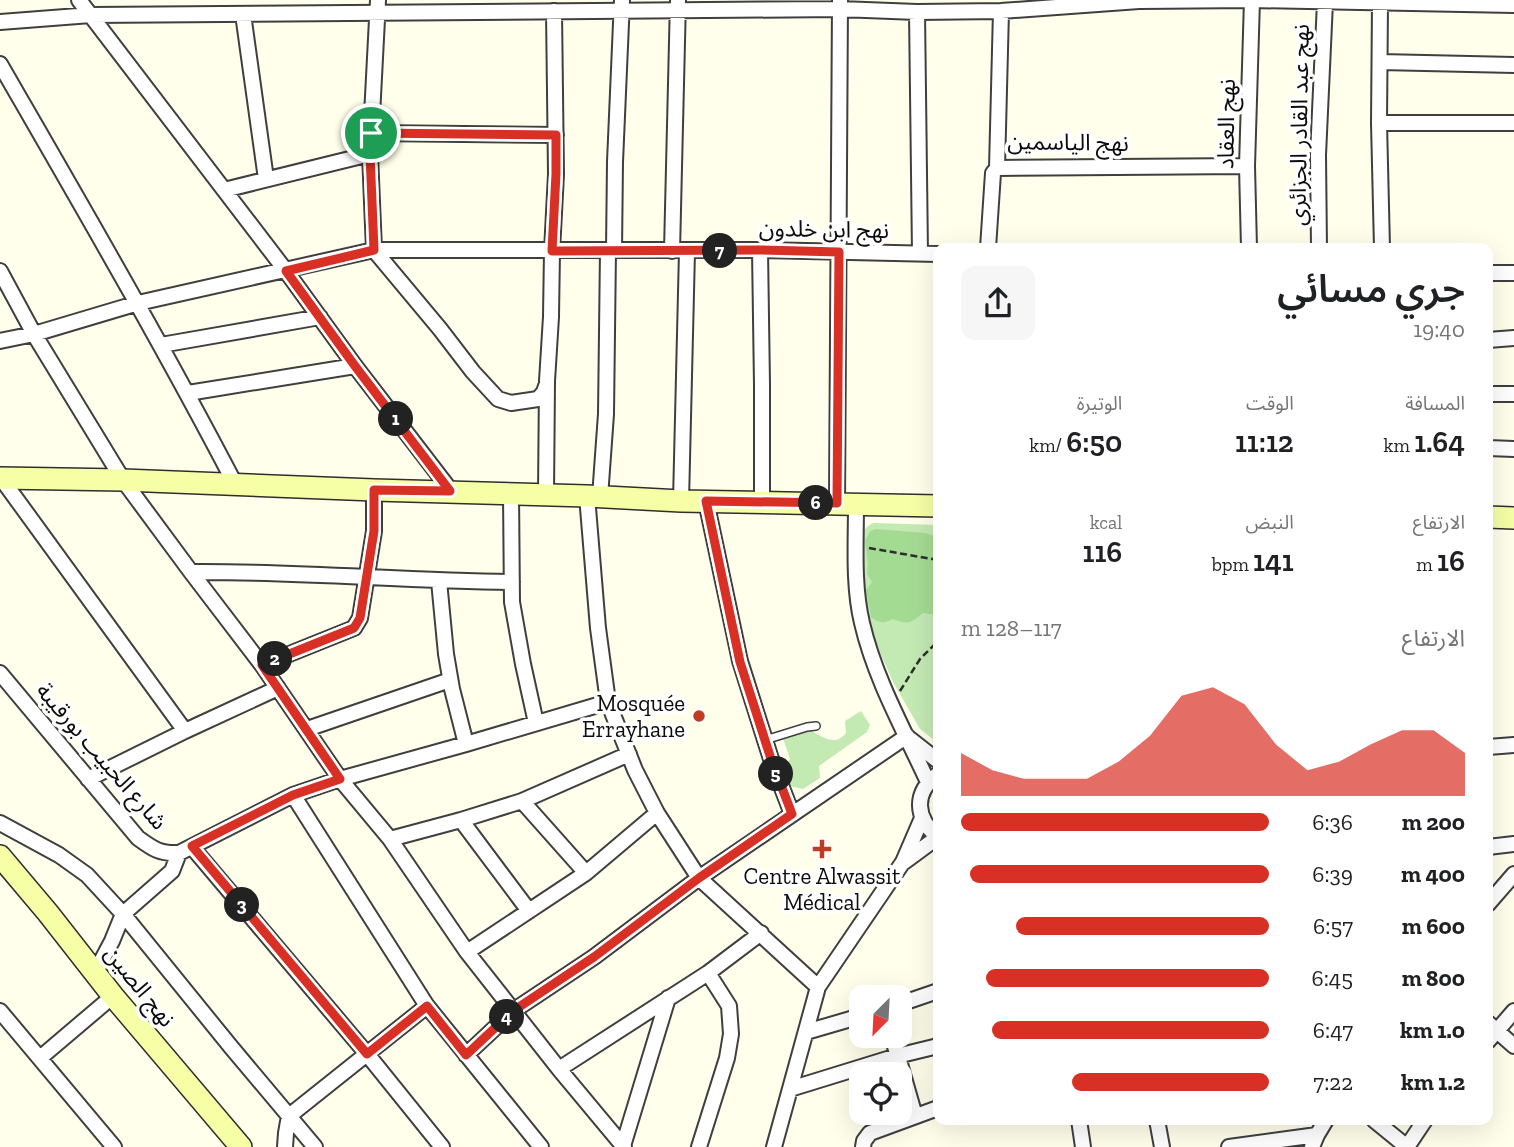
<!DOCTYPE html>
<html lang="ar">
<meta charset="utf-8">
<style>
body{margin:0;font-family:"Zilla Slab","Noto Sans Arabic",serif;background:#f6f6f6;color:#202124;direction:rtl;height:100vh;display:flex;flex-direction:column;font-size:26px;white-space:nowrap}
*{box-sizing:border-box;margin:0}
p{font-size:23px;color:#757577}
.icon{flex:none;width:38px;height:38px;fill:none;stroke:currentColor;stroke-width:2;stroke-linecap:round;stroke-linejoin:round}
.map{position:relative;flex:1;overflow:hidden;direction:ltr}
.details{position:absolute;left:933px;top:243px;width:560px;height:882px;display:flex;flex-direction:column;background:#fff;border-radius:14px;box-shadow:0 7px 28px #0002;direction:rtl}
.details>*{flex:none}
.needle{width:46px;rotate:204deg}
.fabs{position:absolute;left:849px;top:985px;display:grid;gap:14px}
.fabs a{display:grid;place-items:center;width:63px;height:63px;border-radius:14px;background:#fff;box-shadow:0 7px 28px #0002;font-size:35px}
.pin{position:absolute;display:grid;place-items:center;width:60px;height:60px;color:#fff;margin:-30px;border:4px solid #fff;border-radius:50%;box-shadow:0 2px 7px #0007}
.km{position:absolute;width:35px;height:35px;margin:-18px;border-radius:50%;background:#222;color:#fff;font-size:19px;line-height:35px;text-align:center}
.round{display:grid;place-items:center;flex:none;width:74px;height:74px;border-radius:14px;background:#f6f6f6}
.headline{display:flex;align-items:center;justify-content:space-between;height:119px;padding:0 28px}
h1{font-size:38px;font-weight:600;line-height:52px}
.metrics{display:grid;grid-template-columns:repeat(3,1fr);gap:10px;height:119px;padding:7px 28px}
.metrics div{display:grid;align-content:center}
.metrics b{font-size:30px;font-weight:600}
.metrics small{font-size:19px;font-weight:400}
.metrics p{font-size:19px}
.chart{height:196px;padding:14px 28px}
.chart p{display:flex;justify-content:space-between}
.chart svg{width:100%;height:126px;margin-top:7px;fill:#d93025;opacity:.7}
ul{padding:0 28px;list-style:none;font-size:23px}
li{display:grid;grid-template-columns:112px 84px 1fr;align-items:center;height:52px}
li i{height:18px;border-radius:9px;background:#d93025}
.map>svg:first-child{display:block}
</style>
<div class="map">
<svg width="1514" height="1147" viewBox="0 0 1514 1147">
<rect width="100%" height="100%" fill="#ffffeb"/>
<!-- green -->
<path fill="#c4eab4" d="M874 523 938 525V743L920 729 893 682 875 641 864 594 862 535C865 529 867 525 874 523Z
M861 711 870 725 867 732 819 766 820 778 803 789 790 786 782 768 790 759 783 738 810 730C823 737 835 747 846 733L845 721Z"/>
<!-- forest -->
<path fill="#a4db93" d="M876 529 925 533 938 537V615L923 613C911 623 908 625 893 619 883 624 879 623 871 617L866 590 872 582 867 574 868 563 865 541 870 531Z"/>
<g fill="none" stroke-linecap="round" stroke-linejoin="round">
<!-- lane casing -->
<g stroke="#3f3f3f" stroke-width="10">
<path id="lane" d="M765 740 807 727 816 726"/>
</g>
<!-- street casing -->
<g stroke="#3f3f3f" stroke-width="18">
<path id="street" d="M79 0 286 271 355 366 451 491
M1380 3 1379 123 1382 248
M1001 11 997 168 1247 166
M917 12 920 254
M243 14 266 179
M0 22 91 15 840 9 917 12 1001 11 1139 1 1252 0 1514 5
M1380 62 1514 65
M0 64C80 203 161 342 235 484
M1379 123H1514
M371 133 556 135
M224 190 370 154
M988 248 993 173 997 168
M1249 248 1247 166 1252 0
M1319 248 1318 155 1325 2
M374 250H760L938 254
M374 250 440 329 473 372 498 399 511 403 538 399 544 392 546 386
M614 250 615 162 622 0
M760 250 762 385V503
M672 251 678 0
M0 271 34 334 123 480 191 572 262 665 340 779 390 839 467 952 559 1069 624 1147
M1488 273H1514
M1488 340 1514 338
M0 341 34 334 138 303 374 250 370 154 378 0
M161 345 320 317
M188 393 355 366
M1488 394H1514
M1488 448 1514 449
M1 478 185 731
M511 494 512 602 523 664 536 723
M546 494 547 381 551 317 552 251 556 174 554 11
M587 496 598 628 608 702 635 770 657 813 699 878 818 987 903 862 922 818
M600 497 606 414 608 250
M681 501 687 251
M706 501 740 661 771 759 792 814
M837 504 840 1
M856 505C856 544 853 585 862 623 875 679 904 730 928 782
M191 572C298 571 405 581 512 582
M439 581 446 654 452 689 466 744
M262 665 354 628 360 618 374 531V490
M0 673 138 838C153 849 160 854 179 853
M307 729 450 680
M910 739 938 761
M1488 747 1514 745
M938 774C913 793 915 818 938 837
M88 779 185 731 278 688
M293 795 427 1006 541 1147
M522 801 586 873
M461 820 529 911
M0 823 59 855 87 875 123 914 231 1047 315 1147
M390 839 461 820 522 801 629 754
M192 847 367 1054 442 1147
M1488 847 1514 844
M904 862 938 837
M1488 904 1514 874
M467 952 586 873 657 813
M95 973 112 941 123 914 172 871 179 853 293 795 340 779 466 744 608 702
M900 1004 938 991
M0 1011 114 1147
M1488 1023 1514 1046
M806 1032 861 1016
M892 1036 915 1116
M1488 1041 1514 1011
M466 1055 513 1011 594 957 699 878 907 736
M40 1058 113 996
M559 1069 708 973 761 933
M790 1089 897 1056 938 1046
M1079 1120 1083 1147
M1157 1120 1162 1147
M1374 1120 1407 1147 1425 1120
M623 1146 668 998
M285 1147 286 1133 289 1116 427 1006
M699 1147 727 1058 731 1034 729 1006 708 973
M774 1147 818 987
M863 1147 864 1141 870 1133 938 1108
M1229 1147 1317 1135
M1312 1147 1317 1135 1326 1120"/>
</g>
<!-- secondary casing -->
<g stroke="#2e2e2e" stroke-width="24">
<path id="secondary" d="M0 478 123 480 374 490 587 496 681 501 938 506
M1488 517 1514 518
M0 856 48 913 113 996 241 1147"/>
</g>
<!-- path -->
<path stroke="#2e2e2e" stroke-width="2.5" stroke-dasharray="7 3.5" stroke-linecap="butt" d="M869 548 938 560
M900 691 920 659 938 641"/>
<!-- lane -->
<use href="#lane" stroke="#fff" stroke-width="7"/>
<!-- street -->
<use href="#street" stroke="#fff" stroke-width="14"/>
<!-- secondary -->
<use href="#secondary" stroke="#f6ffa6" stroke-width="21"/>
</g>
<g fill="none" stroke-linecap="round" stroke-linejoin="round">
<!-- route casing -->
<g stroke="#fff" stroke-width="14">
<path id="route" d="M371 133 556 135V174L552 251 760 250 839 252 837 503 706 501 740 662 771 759 792 814 699 878 594 957 513 1011 466 1055 427 1006 367 1054 192 846 293 795 340 779 262 665 354 628 360 618 374 531V490L450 491 355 366 286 271 374 250 370 154Z"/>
</g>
<!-- route -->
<use href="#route" stroke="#d93025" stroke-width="9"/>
</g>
<!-- markers -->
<g fill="#be3c22" stroke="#fff" stroke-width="2.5">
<circle cx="699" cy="716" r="7"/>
<path d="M818.5 838.5h7v7h7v7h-7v7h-7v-7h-7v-7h7z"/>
</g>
<g text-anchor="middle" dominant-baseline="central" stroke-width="7" stroke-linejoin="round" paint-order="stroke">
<!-- street labels -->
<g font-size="23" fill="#0c0c0c" stroke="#fff">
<text transform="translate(1226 124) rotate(-89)">نهج العقاد</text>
<text transform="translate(1299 125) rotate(-89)">نهج عبد القادر الجزائري</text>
<text transform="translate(1068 142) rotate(1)">نهج الياسمين</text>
<text transform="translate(824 229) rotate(1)">نهج ابن خلدون</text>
<text transform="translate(102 756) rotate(49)">شارع الحبيب بورقيبة</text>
<text transform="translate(140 986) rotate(51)">نهج الصين</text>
</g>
<!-- poi labels -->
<g font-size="23" fill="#0c0c0c" stroke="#fff" text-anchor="end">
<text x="685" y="703">Mosquée<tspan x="685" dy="26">Errayhane</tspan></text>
<text x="822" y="876" text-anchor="middle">Centre Alwassit<tspan x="822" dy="26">Médical</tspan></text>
</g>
</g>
</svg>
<div class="fabs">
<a><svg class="needle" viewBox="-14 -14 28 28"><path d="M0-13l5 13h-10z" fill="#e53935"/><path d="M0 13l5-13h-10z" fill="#757577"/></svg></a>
<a><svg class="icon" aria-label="locate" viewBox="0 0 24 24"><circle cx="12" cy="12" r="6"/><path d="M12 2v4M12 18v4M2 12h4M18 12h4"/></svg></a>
</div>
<div class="pin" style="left:371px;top:133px;background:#1e9e55"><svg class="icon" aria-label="arrive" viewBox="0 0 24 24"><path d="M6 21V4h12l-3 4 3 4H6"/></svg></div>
<b class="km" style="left:396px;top:419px">1</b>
<b class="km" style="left:275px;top:659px">2</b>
<b class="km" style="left:242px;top:905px">3</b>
<b class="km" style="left:507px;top:1017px">4</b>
<b class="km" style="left:776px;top:774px">5</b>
<b class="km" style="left:816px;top:503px">6</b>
<b class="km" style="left:720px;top:251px">7</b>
<section class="details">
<div class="headline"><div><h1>جري مسائي</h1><p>19:40</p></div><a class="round"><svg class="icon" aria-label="share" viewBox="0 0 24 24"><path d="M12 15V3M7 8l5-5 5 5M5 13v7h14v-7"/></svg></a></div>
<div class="metrics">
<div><p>المسافة</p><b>1.64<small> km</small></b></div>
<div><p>الوقت</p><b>11:12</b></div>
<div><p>الوتيرة</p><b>6:50<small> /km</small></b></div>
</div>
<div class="metrics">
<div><p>الارتفاع</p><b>16<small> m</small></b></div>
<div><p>النبض</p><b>141<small> bpm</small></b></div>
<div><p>kcal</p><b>116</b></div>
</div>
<div class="chart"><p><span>الارتفاع</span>117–128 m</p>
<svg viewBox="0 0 160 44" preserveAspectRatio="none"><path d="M0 44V29L10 35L20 38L30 38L40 38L50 32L60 23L70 9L80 6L90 12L100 26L110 35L120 32L130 26L140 21L150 21L160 29V44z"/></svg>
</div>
<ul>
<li><b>200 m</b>6:36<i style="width:100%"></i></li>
<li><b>400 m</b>6:39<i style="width:97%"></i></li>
<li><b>600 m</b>6:57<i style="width:82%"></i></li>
<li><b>800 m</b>6:45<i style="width:92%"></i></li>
<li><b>1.0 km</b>6:47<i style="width:90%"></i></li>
<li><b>1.2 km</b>7:22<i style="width:64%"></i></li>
</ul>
</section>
</div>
